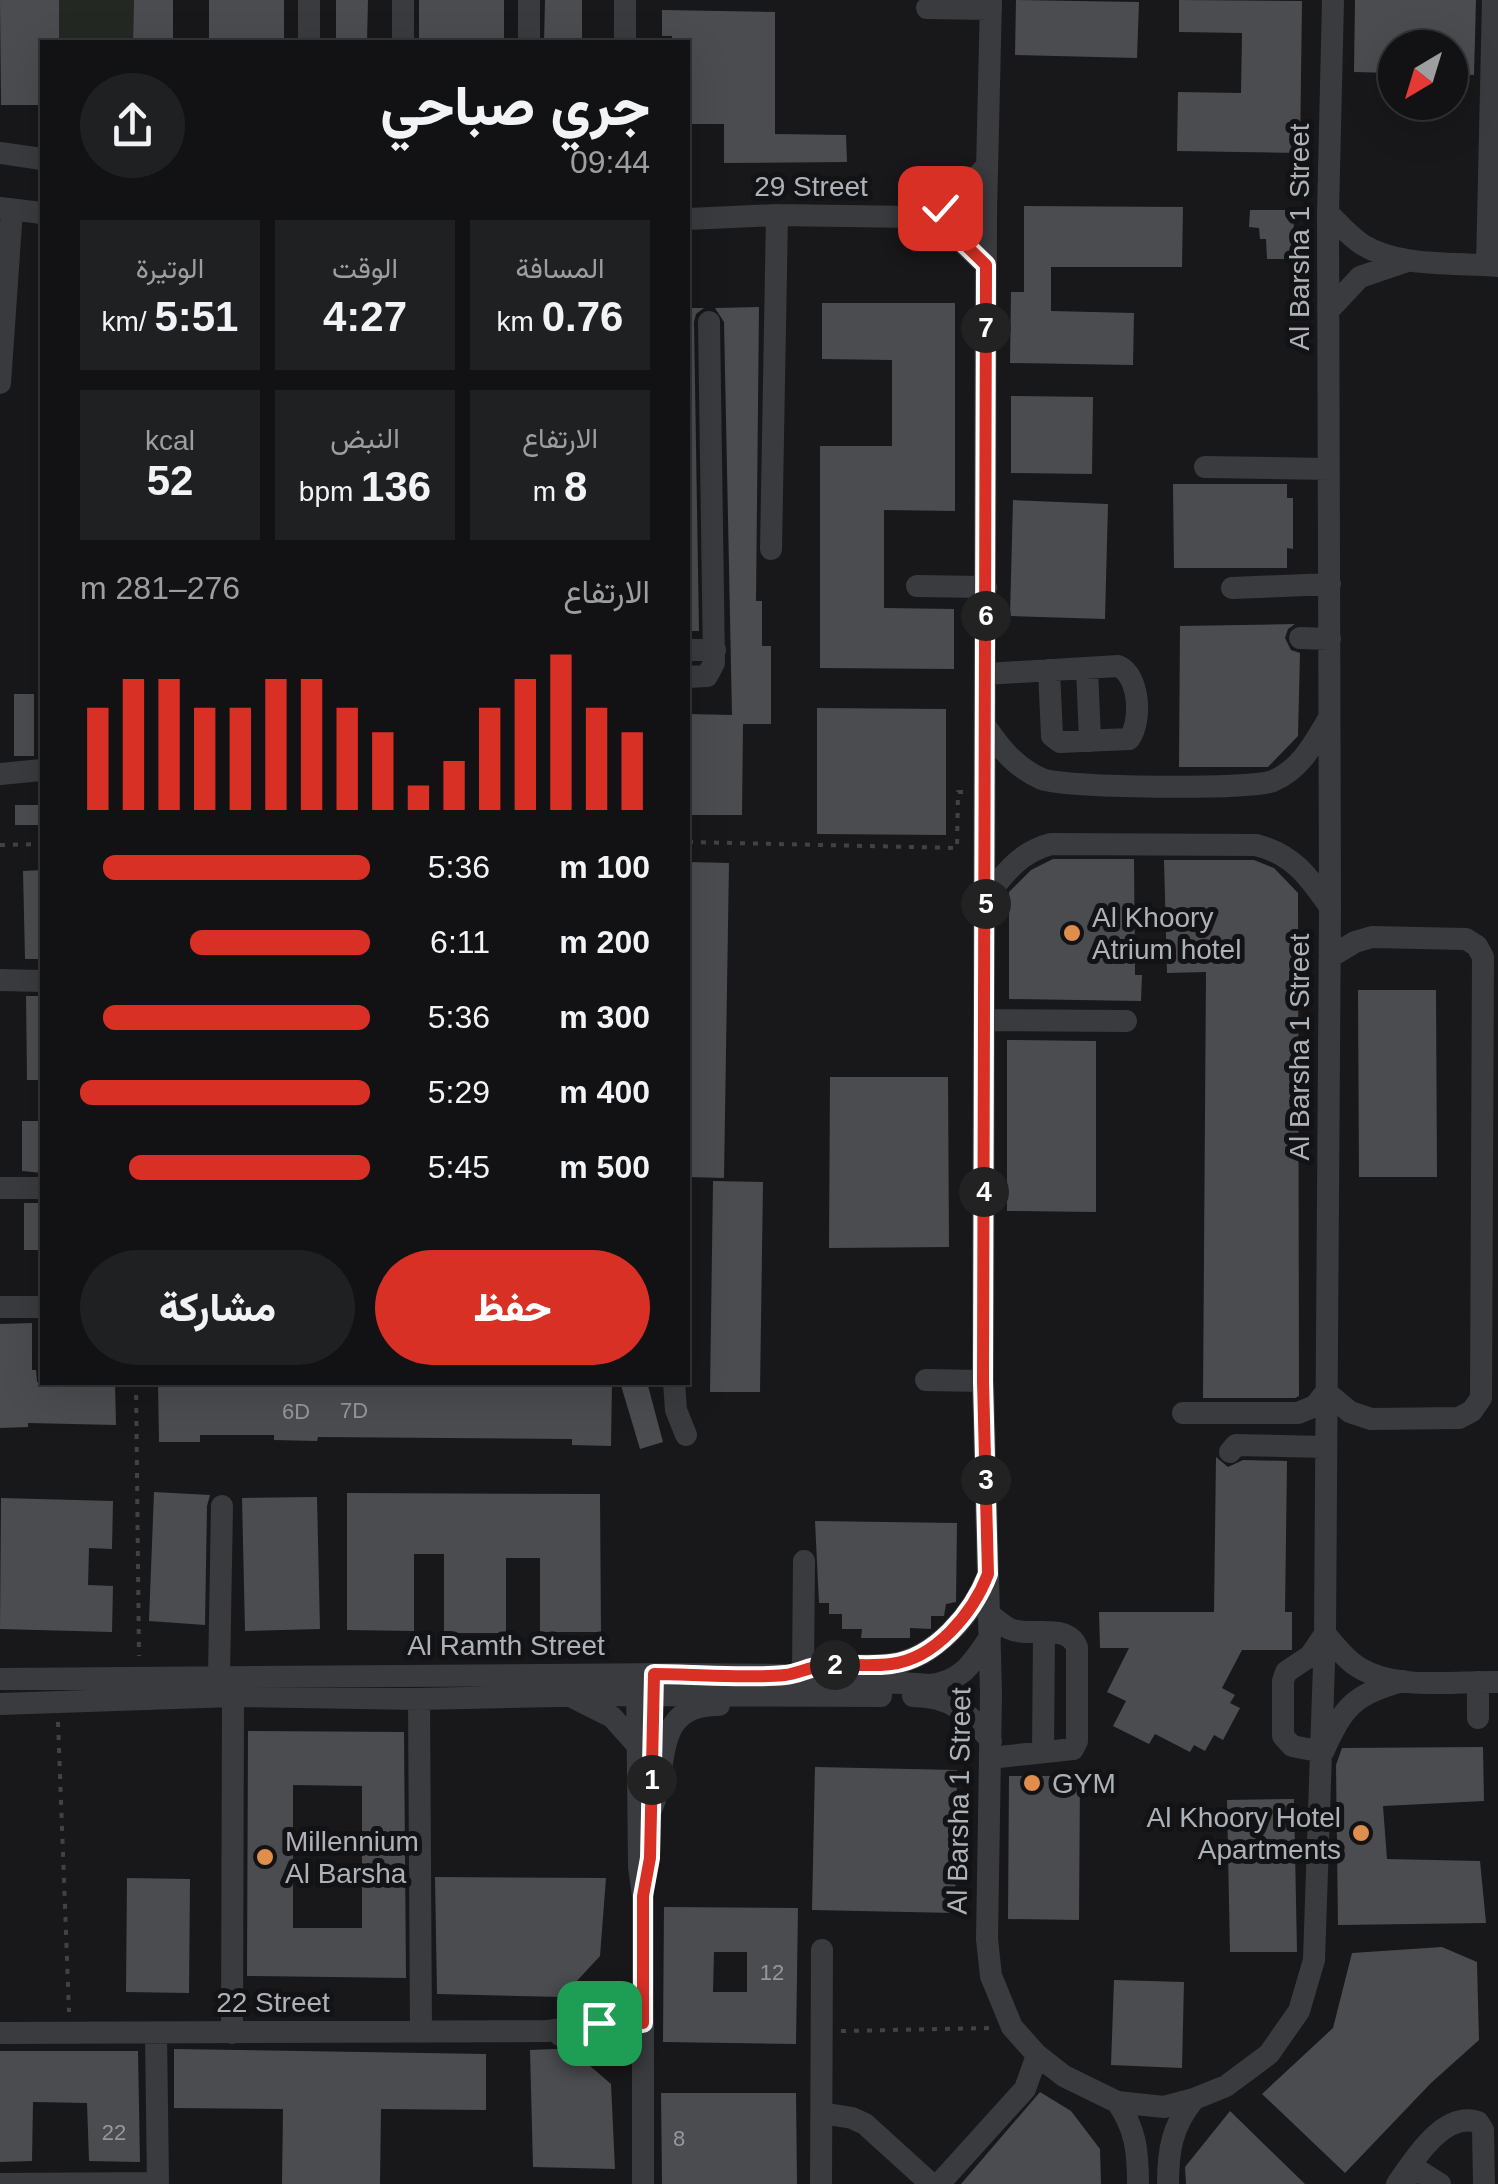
<!DOCTYPE html>
<html lang="ar">
<meta charset="utf-8">
<style>
body{margin:0;font-family:Arial,Vazirmatn,sans-serif;background:#1f2022;color:#f1f3f6;direction:rtl;height:100vh;display:flex;flex-direction:column;font-size:38px;white-space:nowrap}
*{box-sizing:border-box;margin:0}
p{font-size:32px;color:#9c9ea0}
.icon{flex:none;width:55px;height:55px;fill:none;stroke:currentColor;stroke-width:2;stroke-linecap:round;stroke-linejoin:round}
.map{position:relative;flex:1;overflow:hidden;direction:ltr}
.details{position:absolute;left:40px;top:40px;width:650px;height:1345px;display:flex;flex-direction:column;background:#121214;border-radius:0px;box-shadow:0 10px 40px #0002,0 0 0 2px #313234;direction:rtl}
.details>*{flex:none}
.needle{width:65px;rotate:218deg}
.controls{position:absolute;left:1378px;top:30px;display:grid;gap:20px}
.controls a{display:grid;place-items:center;width:90px;height:90px;border-radius:50%;background:#121214;box-shadow:0 10px 40px #0002,0 0 0 2px #313234;font-size:50px}
.pin{position:absolute;display:grid;place-items:center;width:85px;height:85px;color:#fff;margin:-42px;border-radius:20px;box-shadow:0 5px 15px #0006}
.km{position:absolute;width:50px;height:50px;margin:-25px;border-radius:50%;background:#222;color:#fff;font-size:28px;line-height:50px;text-align:center}
.round{display:grid;place-items:center;flex:none;width:105px;height:105px;border-radius:52px;background:#1f2022}
.headline{display:flex;align-items:center;justify-content:space-between;height:170px;padding:0 40px}
h1{font-size:55px;font-weight:800;line-height:75px}
.figures{display:grid;grid-template-columns:repeat(3,1fr);gap:15px;height:170px;padding:10px 40px}
.figures div{display:grid;align-content:center;border-radius:0px;background:#1f2022;text-align:center}
.figures b{font-size:42px;font-weight:800}
.figures small{font-size:28px;font-weight:400}
.figures p{font-size:28px}
.chart{height:280px;padding:20px 40px}
.chart p{display:flex;justify-content:space-between}
.chart svg{width:100%;height:180px;margin-top:10px;stroke:#d93025;stroke-width:6}
.button{display:flex;gap:20px;margin-top:auto;padding:20px 40px}
.button a{flex:1;height:115px;border-radius:60px;background:#d93025;color:#fff;font-size:40px;font-weight:800;line-height:115px;text-align:center}
.button a+a{background:#1f2022;color:#f1f3f6}
ul{padding:0 40px;list-style:none;font-size:32px}
li{display:grid;grid-template-columns:160px 120px 1fr;align-items:center;height:75px}
li i{height:25px;border-radius:12px;background:#d93025}
.map>svg:first-child{display:block}
</style>
<div class="map">
<svg width="1498" height="2184" viewBox="0 0 1498 2184">
<rect width="100%" height="100%" fill="#18181a"/>
<!-- green -->
<path fill="#232922" d="M59 0H134L133 42H59Z"/>
<!-- building -->
<path fill="#4a4c4f" fill-rule="evenodd" d="M0 0H59V42H42V105H1Z
M134 0H173V42H133Z
M209 0H284V42H209Z
M336 0H368L367 42H336Z
M419 0H504V42H419Z
M545 0H582V42H544Z
M1016 0 1139 2 1137 58 1015 55Z
M1179 0 1302 1 1300 153 1177 151 1178 92 1241 93 1242 33 1179 32Z
M1355 0H1476L1474 75 1450 74V48H1395V73L1354 72Z
M662 10 775 12V134L846 135 847 162 724 163V124H688V42H672V36H662Z
M1024 206 1183 207 1182 267H1051V311L1134 313 1133 365 1010 363 1011 292H1024Z
M1250 210H1294L1293 259H1267L1266 239H1260L1259 228 1249 227Z
M822 303H955V511L884 510V608L954 609V669L820 668V446H892V360L822 359Z
M759 307 756 601H762V646H771V724H743L742 815H688V714L732 715 724 322 715 308Z
M688 308H704L696 314 694 322 699 631H688Z
M1011 396 1093 397 1092 474 1011 473Z
M1173 484H1287V498H1293V549L1287 548V568H1174Z
M1013 500 1108 504 1105 619 1010 616Z
M1295 624 1288 629 1285 638 1291 650 1300 653 1298 736 1268 767H1179L1180 626Z
M14 694H34V756H14Z
M817 708 946 709V835L817 834Z
M15 805H42V825H15Z
M1053 859H1134L1135 975H1142L1141 1001 1009 999V892L1031 870Z
M1164 860H1254L1274 868 1298 893 1299 1396 1295 1398H1203L1206 972 1167 973Z
M688 862 729 863 724 1178 688 1177Z
M42 870V959H25L23 871Z
M1358 990H1436L1437 1177H1359Z
M26 996H42V1080H27Z
M1007 1040 1096 1041V1212L1007 1211Z
M830 1077H948L949 1247 829 1248Z
M22 1121H42V1173L22 1171Z
M713 1181 763 1182 760 1392H710Z
M24 1203H42V1250H24Z
M32 1323V1370H36L37 1382H115L116 1425 28 1423V1427L0 1428V1324Z
M158 1382H612L611 1446 572 1445V1439L318 1437 317 1441 274 1440V1435H200V1442H159Z
M620 1382H647L663 1442 640 1449Z
M1216 1457 1228 1467 1243 1460 1287 1461 1285 1612H1292V1650H1242L1222 1688 1235 1695 1230 1703 1240 1708 1223 1740 1214 1735 1205 1751 1194 1745 1190 1752 1155 1734 1149 1744 1113 1726 1126 1701 1107 1692 1129 1648H1100L1099 1612H1214Z
M154 1492 210 1495 207 1506 205 1625 149 1621Z
M347 1493 600 1494 601 1632H540V1558H506V1633H444V1554H414V1631L347 1630Z
M317 1497 320 1629 245 1631 242 1498Z
M1 1498 113 1501 112 1549 89 1548 88 1585 113 1586 112 1632 0 1629Z
M815 1521 957 1523 956 1602 946 1604 944 1616H931V1629L910 1628V1638H861L862 1629H842V1614H829V1603H819Z
M248 1731 404 1732 406 1978 247 1976ZM293 1785 362 1786V1928H293Z
M1483 1747 1484 1801 1383 1806 1387 1859 1480 1861 1486 1923 1338 1925 1336 1765 1342 1748Z
M815 1767 957 1770 955 1913 812 1910Z
M1009 1776H1080L1079 1920 1008 1919Z
M1294 1799 1297 1952H1230L1227 1800Z
M435 1877 606 1878 600 1956 562 1997 437 1994Z
M127 1878 190 1879 189 1993 126 1992Z
M664 1907 798 1908 796 2044 663 2042ZM714 1952H747V1992H713Z
M1442 1947 1477 1962 1479 2040 1431 2083 1345 2173 1262 2094 1333 2028 1352 1953Z
M1114 1980 1184 1982 1182 2068 1111 2065Z
M174 2049 486 2054V2110L381 2109 380 2184H282L283 2109 174 2108Z
M555 2049 574 2052 611 2084 615 2169 533 2167 530 2050Z
M0 2051H138L140 2162 89 2161 87 2103 33 2102 32 2161 0 2162Z
M1040 2092 1071 2111 1100 2149 1101 2184H961Z
M661 2093H796L797 2184H662Z
M1230 2111 1305 2184H1186L1185 2167Z"/>
<g fill="none" stroke-linecap="round" stroke-linejoin="round">
<!-- path -->
<path stroke="#404245" stroke-width="4" stroke-dasharray="5 8" stroke-linecap="butt" d="M688 842 957 848 958 792H967
M0 845 42 844
M136 1382 139 1656
M58 1722 69 2012
M841 2031 992 2028"/>
<!-- minor -->
<path stroke="#393b3e" stroke-width="22" d="M403 0V42
M529 0V42
M625 0V42
M991 0 986 213 983 1381 991 1694 987 1939 991 1976 1012 2027 1037 2055 1064 2076 1117 2102 1164 2107 1194 2099 1226 2086 1269 2054 1299 2011 1314 1960 1325 1634 1330 907 1328 213 1333 0
M927 8 991 9
M309 42V0
M0 153 42 159
M0 208 42 213
M1328 213C1339 224 1350 237 1363 245 1401 268 1456 262 1498 266
M915 217 956 199 986 167
M688 219 777 215 915 217 949 230 986 265
M1487 265 1493 0
M1328 311 1360 277 1407 261
M0 383 12 210
M1205 467 1328 469
M771 549 777 215
M917 586 986 587
M1232 588 1330 584
M1300 638 1330 639
M688 650H715
M1087 668 1090 741
M986 674 1118 666C1140 675 1142 722 1129 739L1060 742 1052 736 1049 670
M688 677 707 676 714 663 709 322
M986 727C1001 749 1016 768 1042 779 1066 788 1250 790 1273 781 1301 769 1314 743 1329 718
M0 774 42 770
M986 897C1005 873 1020 852 1051 844L1256 845C1293 854 1309 877 1330 907
M0 980 42 981
M984 1020 1126 1021
M0 1188H42
M0 1307H42
M926 1380 983 1381
M674 1382 676 1410 686 1435
M1183 1413H1298L1315 1406 1326 1392 1350 1412 1371 1419 1459 1418 1472 1411 1481 1398 1483 957 1477 946 1466 939 1372 937 1355 942 1330 957
M1230 1452 1236 1445 1326 1447
M989 1614C996 1619 1002 1625 1010 1629 1031 1638 1067 1622 1077 1647V1741L1073 1749 990 1758
M833 1665C854 1665 877 1667 897 1663 937 1655 973 1613 987 1577
M803 1670 804 1561
M219 1676 222 1506
M0 1679 674 1674 789 1675 930 1685C962 1682 973 1662 990 1637
M1403 1681C1353 1695 1344 1706 1323 1752L1292 1746 1283 1736V1681L1286 1672 1310 1656 1325 1634C1335 1645 1345 1659 1358 1667 1396 1691 1455 1681 1498 1682
M637 1683 639 1867 643 1896V2184
M913 1696C951 1696 969 1713 991 1741
M419 1699 421 2032
M576 1699 612 1717 638 1746
M0 1704 233 1696 419 1699 607 1695 881 1696
M1478 1718V1682
M1043 1752 1044 1633
M651 1810C670 1769 650 1704 719 1705
M0 2033 547 2031 599 2023H643
M156 2033 158 2184
M232 2033 233 1696
M560 2035 643 2046
M1117 2102C1136 2129 1138 2152 1138 2184
M822 2113 852 2118 865 2124 931 2184
M1405 2174 1421 2172 1440 2184
M0 2184 158 2183
M821 2184 822 1950
M939 2184 1025 2089 1037 2055
M1168 2184C1168 2150 1172 2126 1194 2099
M1397 2184C1414 2160 1443 2111 1478 2122L1483 2130 1484 2184"/>
</g>
<g fill="none" stroke-linecap="round" stroke-linejoin="round">
<!-- route casing -->
<g stroke="#fff" stroke-width="20">
<path id="route" d="M599 2023H643V1896L650 1858 654 1674C697 1674 742 1679 785 1675 797 1674 809 1667 822 1666 845 1663 868 1667 891 1664 935 1659 973 1613 988 1574L983 1381 986 265 950 230 915 217 940 208"/>
</g>
<!-- route -->
<use href="#route" stroke="#d93025" stroke-width="12"/>
</g>
<!-- markers -->
<g fill="#df8e4b" stroke="#131315" stroke-width="4">
<circle cx="1072" cy="933" r="10"/>
<circle cx="1032" cy="1783" r="10"/>
<circle cx="1361" cy="1833" r="10"/>
<circle cx="265" cy="1857" r="10"/>
</g>
<g text-anchor="middle" dominant-baseline="central" stroke-width="10" stroke-linejoin="round" paint-order="stroke">
<!-- number labels -->
<g font-size="22" fill="#94989e">
<text x="354" y="1410">7D</text>
<text x="296" y="1411">6D</text>
<text x="772" y="1972">12</text>
<text x="114" y="2132">22</text>
<text x="679" y="2138">8</text>
</g>
<!-- street labels -->
<g font-size="28" fill="#acb2b8" stroke="#131315">
<text x="811" y="186">29 Street</text>
<text transform="translate(1299 237) rotate(-90)">Al Barsha 1 Street</text>
<text transform="translate(1299 1047) rotate(-90)">Al Barsha 1 Street</text>
<text x="506" y="1645">Al Ramth Street</text>
<text transform="translate(959 1801) rotate(-89)">Al Barsha 1 Street</text>
<text x="273" y="2002">22 Street</text>
</g>
<!-- poi labels -->
<g font-size="28" fill="#acb2b8" stroke="#131315" text-anchor="start">
<text x="1092" y="917">Al Khoory<tspan x="1092" dy="32">Atrium hotel</tspan></text>
<text x="1052" y="1783">GYM</text>
<text x="1341" y="1817" text-anchor="end">Al Khoory Hotel<tspan x="1341" dy="32">Apartments</tspan></text>
<text x="285" y="1841">Millennium<tspan x="285" dy="32">Al Barsha</tspan></text>
</g>
</g>
</svg>
<div class="controls">
<a><svg class="needle" viewBox="-14 -14 28 28"><path d="M0-13l5 13h-10z" fill="#e53935"/><path d="M0 13l5-13h-10z" fill="#9c9ea0"/></svg></a>
</div>
<div class="pin" style="left:599px;top:2023px;background:#1e9e55"><svg class="icon" aria-label="arrive" viewBox="0 0 24 24"><path d="M6 21V4h12l-3 4 3 4H6"/></svg></div>
<div class="pin" style="left:940px;top:208px;background:#d93025"><svg class="icon" aria-label="check" viewBox="0 0 24 24"><path d="M5 12l5 5 9-10"/></svg></div>
<b class="km" style="left:652px;top:1780px">1</b>
<b class="km" style="left:835px;top:1665px">2</b>
<b class="km" style="left:986px;top:1480px">3</b>
<b class="km" style="left:984px;top:1192px">4</b>
<b class="km" style="left:986px;top:904px">5</b>
<b class="km" style="left:986px;top:616px">6</b>
<b class="km" style="left:986px;top:328px">7</b>
<section class="details">
<div class="headline"><div><h1>جري صباحي</h1><p>09:44</p></div><a class="round"><svg class="icon" aria-label="share" viewBox="0 0 24 24"><path d="M12 15V3M7 8l5-5 5 5M5 13v7h14v-7"/></svg></a></div>
<div class="figures">
<div><p>المسافة</p><b>0.76<small> km</small></b></div>
<div><p>الوقت</p><b>4:27</b></div>
<div><p>الوتيرة</p><b>5:51<small> /km</small></b></div>
</div>
<div class="figures">
<div><p>الارتفاع</p><b>8<small> m</small></b></div>
<div><p>النبض</p><b>136<small> bpm</small></b></div>
<div><p>kcal</p><b>52</b></div>
</div>
<div class="chart"><p><span>الارتفاع</span>276–281 m</p>
<svg viewBox="0 0 160 44" preserveAspectRatio="none"><path d="M5 44V19M15 44V12M25 44V12M35 44V19M45 44V19M55 44V12M65 44V12M75 44V19M85 44V25M95 44V38M105 44V32M115 44V19M125 44V12M135 44V6M145 44V19M155 44V25"/></svg>
</div>
<ul>
<li><b>100 m</b>5:36<i style="width:92%"></i></li>
<li><b>200 m</b>6:11<i style="width:62%"></i></li>
<li><b>300 m</b>5:36<i style="width:92%"></i></li>
<li><b>400 m</b>5:29<i style="width:100%"></i></li>
<li><b>500 m</b>5:45<i style="width:83%"></i></li>
</ul>
<div class="button"><a>حفظ</a><a>مشاركة</a></div>
</section>
</div>
